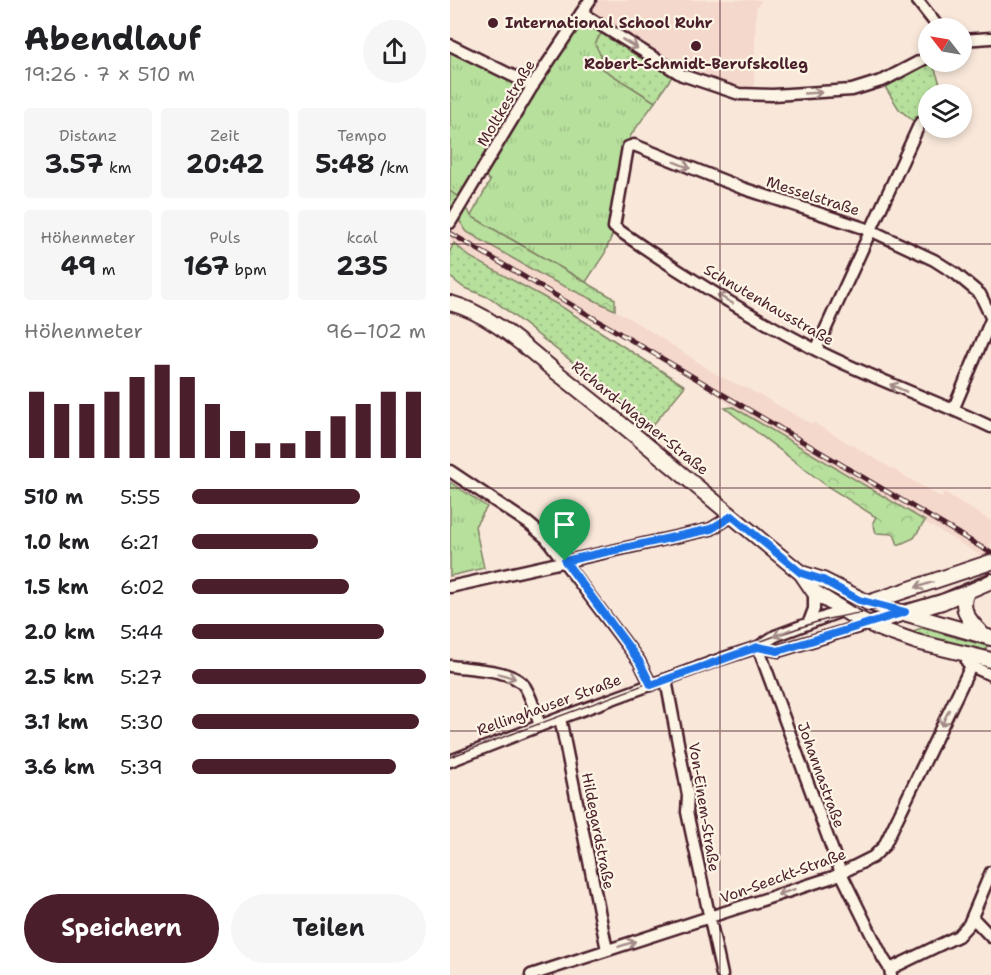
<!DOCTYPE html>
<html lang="de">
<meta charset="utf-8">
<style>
body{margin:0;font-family:"Shantell Sans",sans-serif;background:#f6f6f6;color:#202124;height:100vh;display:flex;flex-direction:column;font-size:22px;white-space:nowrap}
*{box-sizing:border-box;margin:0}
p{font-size:20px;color:#757577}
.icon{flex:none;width:33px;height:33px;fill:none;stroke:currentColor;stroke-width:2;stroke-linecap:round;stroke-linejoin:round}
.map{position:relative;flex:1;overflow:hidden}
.sheet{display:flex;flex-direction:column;background:#fff;width:450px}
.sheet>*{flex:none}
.needle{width:39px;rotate:301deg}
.controls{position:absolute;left:468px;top:18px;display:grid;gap:12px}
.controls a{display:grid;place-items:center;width:54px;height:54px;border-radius:50%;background:#fff;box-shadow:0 3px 9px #0003;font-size:30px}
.pin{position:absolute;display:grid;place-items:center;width:51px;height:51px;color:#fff;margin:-62px -26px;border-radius:50% 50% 50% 0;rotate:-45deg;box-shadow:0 0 6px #0007}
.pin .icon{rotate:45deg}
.round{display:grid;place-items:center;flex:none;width:63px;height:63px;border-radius:32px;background:#f6f6f6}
.head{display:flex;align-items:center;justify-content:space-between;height:102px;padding:0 24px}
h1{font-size:33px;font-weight:700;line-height:45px}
.stats{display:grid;grid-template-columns:repeat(3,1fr);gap:9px;height:102px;padding:6px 24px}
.stats div{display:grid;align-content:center;border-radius:6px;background:#f6f6f6;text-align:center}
.stats b{font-size:26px;font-weight:700}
.stats small{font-size:16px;font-weight:400}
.stats p{font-size:16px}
.chart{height:168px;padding:12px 24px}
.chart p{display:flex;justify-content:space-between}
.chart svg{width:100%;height:108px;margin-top:6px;stroke:#4a1f2b;stroke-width:6}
.primary-button{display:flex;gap:12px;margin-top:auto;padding:12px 24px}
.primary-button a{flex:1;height:69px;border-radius:36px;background:#4a1f2b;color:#fff;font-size:24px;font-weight:700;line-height:69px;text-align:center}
.primary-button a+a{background:#f6f6f6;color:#202124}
ul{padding:0 24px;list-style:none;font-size:20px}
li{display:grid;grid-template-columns:96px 72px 1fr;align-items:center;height:45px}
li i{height:15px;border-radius:8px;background:#4a1f2b}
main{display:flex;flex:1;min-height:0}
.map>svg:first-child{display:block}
</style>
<main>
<section class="sheet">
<div class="head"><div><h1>Abendlauf</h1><p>19:26 · 7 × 510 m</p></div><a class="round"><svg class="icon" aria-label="share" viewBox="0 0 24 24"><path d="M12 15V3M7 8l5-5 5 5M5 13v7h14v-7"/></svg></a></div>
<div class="stats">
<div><p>Distanz</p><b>3.57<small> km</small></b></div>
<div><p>Zeit</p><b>20:42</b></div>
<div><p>Tempo</p><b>5:48<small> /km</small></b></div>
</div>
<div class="stats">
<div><p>Höhenmeter</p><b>49<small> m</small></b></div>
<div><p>Puls</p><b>167<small> bpm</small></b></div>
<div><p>kcal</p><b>235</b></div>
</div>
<div class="chart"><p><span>Höhenmeter</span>96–102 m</p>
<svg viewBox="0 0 160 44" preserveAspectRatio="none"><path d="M5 44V17M15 44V22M25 44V22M35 44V17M45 44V11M55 44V6M65 44V11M75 44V22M85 44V33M95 44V38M105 44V38M115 44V33M125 44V27M135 44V22M145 44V17M155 44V17"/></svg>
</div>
<ul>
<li><b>510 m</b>5:55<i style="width:72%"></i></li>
<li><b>1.0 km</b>6:21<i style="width:54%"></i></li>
<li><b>1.5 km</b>6:02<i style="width:67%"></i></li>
<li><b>2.0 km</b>5:44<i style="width:82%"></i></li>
<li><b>2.5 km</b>5:27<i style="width:100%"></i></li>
<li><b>3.1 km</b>5:30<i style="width:97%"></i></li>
<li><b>3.6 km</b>5:39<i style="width:87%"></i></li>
</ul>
<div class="primary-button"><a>Speichern</a><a>Teilen</a></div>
</section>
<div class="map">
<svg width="541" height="975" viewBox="0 0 541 975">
<defs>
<pattern id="grass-dots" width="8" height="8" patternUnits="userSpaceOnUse" patternTransform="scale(1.5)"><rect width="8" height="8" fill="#b7e09d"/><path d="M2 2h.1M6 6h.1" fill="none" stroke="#9fc087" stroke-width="1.8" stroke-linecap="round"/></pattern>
<pattern id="forest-crowns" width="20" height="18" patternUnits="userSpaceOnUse" patternTransform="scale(1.5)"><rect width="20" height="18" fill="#b7e09d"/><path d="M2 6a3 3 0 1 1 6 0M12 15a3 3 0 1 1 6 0" fill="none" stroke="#9fc087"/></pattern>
<pattern id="park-tufts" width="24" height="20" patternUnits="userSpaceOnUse" patternTransform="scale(1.5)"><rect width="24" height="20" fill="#b7e09d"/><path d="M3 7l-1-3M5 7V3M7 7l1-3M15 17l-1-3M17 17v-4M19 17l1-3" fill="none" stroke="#9fc087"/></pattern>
</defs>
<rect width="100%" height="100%" fill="#f9e8da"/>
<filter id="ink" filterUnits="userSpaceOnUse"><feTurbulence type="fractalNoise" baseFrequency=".0167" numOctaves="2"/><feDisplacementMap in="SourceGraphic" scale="12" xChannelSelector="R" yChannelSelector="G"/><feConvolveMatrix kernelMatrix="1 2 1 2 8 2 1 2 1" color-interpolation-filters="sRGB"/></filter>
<g filter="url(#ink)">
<!-- built -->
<path fill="#f5d8cc" d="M141 0H312L306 8 304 92 254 83 132 12Z
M0 207 17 232 35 243 97 278 165 310 199 330 271 377 299 389 362 424 363 422 492 498 494 492 541 521V562L283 407 242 375 20 257 0 241Z"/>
<!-- grass -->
<path fill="url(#grass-dots)" stroke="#808064" stroke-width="1.5" d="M154 28 225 72 205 102 148 66 145 44Z
M482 62 494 94H478V119L463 121 449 109 433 84Z
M4 243 20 257 112 307 235 386 203 425 42 299 13 287 0 277V251Z
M472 628 537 646 535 652 457 633Z"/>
<!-- forest -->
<path fill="url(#forest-crowns)" stroke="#808064" stroke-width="1.5" d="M0 191 14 201 21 216 165 299V310L97 278 17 232 0 207Z
M283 407 475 521 464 538 448 545 444 534 426 533 423 522 426 517 377 486 275 408Z"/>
<!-- park -->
<path fill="url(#park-tufts)" stroke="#808064" stroke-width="1.5" d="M131 14 154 28 145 44 151 56 148 66 205 102 181 135 176 148 164 230 155 253 136 282 21 216 40 181 32 172 14 201 0 191V47L82 86Z
M0 482 37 507 25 526 34 568 0 576Z"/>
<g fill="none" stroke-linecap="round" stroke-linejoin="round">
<!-- minor casing -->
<g stroke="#4a1f2b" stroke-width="15">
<path id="minor" d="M467 0 489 28
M131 13 232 75 289 94 323 95 402 90 434 80 478 57
M512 40 541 38
M0 45 83 86
M0 223 85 82 140 0
M541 317 530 294 506 274 484 260 420 230 292 188 184 145 178 147 164 227C228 272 296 314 366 350 423 379 483 399 541 427
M366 350 470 123
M503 410 541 320
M0 471 78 523 96 538 189 661 201 685
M0 587 261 529 282 516
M359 622 364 609V592
M308 647 391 873 433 958 440 969 441 975
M308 647 328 651 418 624
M517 662 521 666 541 675
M0 666C20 669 64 669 75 687 82 698 86 714 90 726
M216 680 238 795 237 812 272 975
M110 718 157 950
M0 761 110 718 271 659 308 647 325 636 394 610
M522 917 541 937
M440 969 508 936 519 924 541 872
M81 975 383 877 423 857 434 846 521 666"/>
</g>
<!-- major casing -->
<g stroke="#4a1f2b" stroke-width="18">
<path id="major" d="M0 303C42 314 77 349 110 375 192 439 270 507 351 573L364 592 401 615 430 629 467 642 541 660
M351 573 373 580 419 603 541 638
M517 592C508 610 521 622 532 634
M418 603 541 562
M418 624 492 602 541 581"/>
</g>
<!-- minor -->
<use href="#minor" stroke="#fcf5e5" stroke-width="10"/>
<!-- major -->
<use href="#major" stroke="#fcf5e5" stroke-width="14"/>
<!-- tram -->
<path stroke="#4a1f2b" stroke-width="1.5" d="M0 757 325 636C344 630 363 622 383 618 437 607 491 600 541 573"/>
<!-- rail casing -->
<g stroke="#4a1f2b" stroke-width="5">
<path id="rail" d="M0 233 541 553"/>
</g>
<!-- rail -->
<use href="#rail" stroke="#fcf5e5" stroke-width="3" stroke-dasharray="9" stroke-linecap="butt"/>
</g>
<!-- one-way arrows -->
<defs><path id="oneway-shaft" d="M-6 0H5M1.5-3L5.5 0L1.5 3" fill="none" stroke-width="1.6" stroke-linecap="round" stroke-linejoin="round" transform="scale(1.5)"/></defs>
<g stroke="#a38a88">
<use href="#oneway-shaft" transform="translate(180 44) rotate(31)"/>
<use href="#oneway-shaft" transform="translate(363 93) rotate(-3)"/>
<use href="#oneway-shaft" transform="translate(232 165) rotate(22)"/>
<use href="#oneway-shaft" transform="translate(275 299) rotate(-150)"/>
<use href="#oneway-shaft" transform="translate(448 388) rotate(-156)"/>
<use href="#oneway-shaft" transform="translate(474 585) rotate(162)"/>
<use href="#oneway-shaft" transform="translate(332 633) rotate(157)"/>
<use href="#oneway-shaft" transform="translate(57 676) rotate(17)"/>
<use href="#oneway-shaft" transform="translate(495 718) rotate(116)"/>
<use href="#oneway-shaft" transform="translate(336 892) rotate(161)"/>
<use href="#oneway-shaft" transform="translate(177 944) rotate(-18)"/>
</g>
</g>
<g fill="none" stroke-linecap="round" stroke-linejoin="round" filter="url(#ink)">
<!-- route casing -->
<g stroke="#fff" stroke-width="12">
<path id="route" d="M282 516 351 573 373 580 409 600 455 612 328 651 308 647 296 651 201 685 189 661 115 561 261 529Z"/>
</g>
<!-- route -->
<use href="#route" stroke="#1a73e8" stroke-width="8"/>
</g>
<!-- grid -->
<path fill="none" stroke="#4a1f2b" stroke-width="1.5" stroke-opacity="0.55" d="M270 0V975M0 244H541M0 488H541M0 731H541"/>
<!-- markers -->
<g fill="#4a1f2b" stroke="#fcf5e5" stroke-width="2">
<circle cx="43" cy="23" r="6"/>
<circle cx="246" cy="46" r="6"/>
</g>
<g text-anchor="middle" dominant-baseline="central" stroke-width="4.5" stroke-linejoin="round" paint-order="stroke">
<!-- poi labels -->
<g font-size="15" font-weight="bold" fill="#4a1f2b" stroke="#fcf5e5" text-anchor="start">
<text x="55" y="23">International School Ruhr</text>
<text x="246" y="64" text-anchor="middle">Robert-Schmidt-Berufskolleg</text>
</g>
<!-- street labels -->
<g font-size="15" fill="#4a1f2b" stroke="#fcf5e5">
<text transform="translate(56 103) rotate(-59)">Moltkestraße</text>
<text transform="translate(363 196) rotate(18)">Messelstraße</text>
<text transform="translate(319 305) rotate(30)">Schnutenhausstraße</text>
<text transform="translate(190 418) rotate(39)">Richard-Wagner-Straße</text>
<text transform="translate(99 705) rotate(-20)">Rellinghauser Straße</text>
<text transform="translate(371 775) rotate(70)">Johannastraße</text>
<text transform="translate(254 807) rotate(81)">Von-Einem-Straße</text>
<text transform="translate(148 831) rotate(79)">Hildegardstraße</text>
<text transform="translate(333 876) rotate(-20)">Von-Seeckt-Straße</text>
</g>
</g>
</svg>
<div class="controls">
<a><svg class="needle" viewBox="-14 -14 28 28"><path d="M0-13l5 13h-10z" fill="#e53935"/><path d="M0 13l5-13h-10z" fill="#757577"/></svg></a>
<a><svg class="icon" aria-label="layers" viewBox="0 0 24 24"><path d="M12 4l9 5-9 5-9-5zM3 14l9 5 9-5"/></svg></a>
</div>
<div class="pin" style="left:115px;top:561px;background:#1e9e55"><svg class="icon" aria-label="arrive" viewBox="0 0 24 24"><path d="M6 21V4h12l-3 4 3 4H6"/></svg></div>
</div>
</main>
